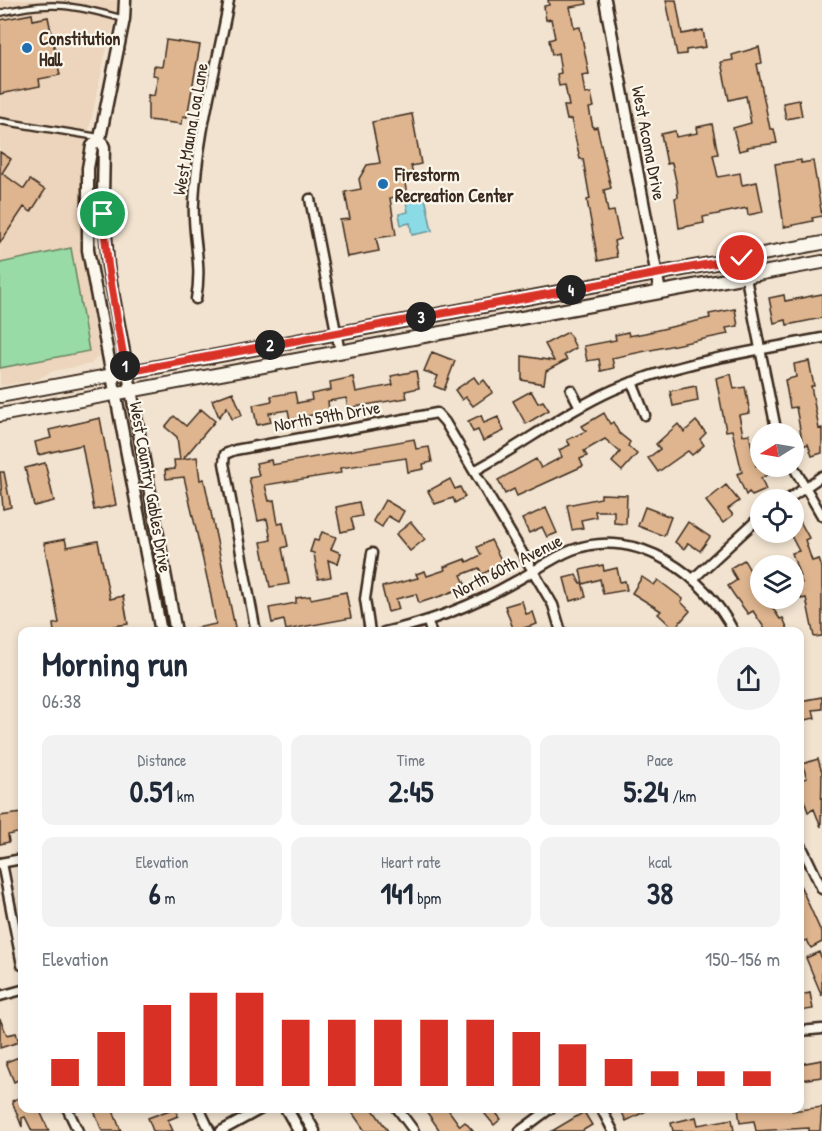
<!DOCTYPE html>
<meta charset="utf-8">
<style>
body{margin:0;font-family:"Patrick Hand",sans-serif;background:#f2f2f3;color:#1f2937;height:100vh;display:flex;flex-direction:column;font-size:22px;white-space:nowrap}
*{box-sizing:border-box;margin:0}
p{font-size:20px;color:#747a83}
.icon{flex:none;width:33px;height:33px;fill:none;stroke:currentColor;stroke-width:2;stroke-linecap:round;stroke-linejoin:round}
.map{position:relative;flex:1;overflow:hidden}
.drawer{position:absolute;left:18px;top:627px;width:786px;height:486px;display:flex;flex-direction:column;background:#fff;border-radius:12px;box-shadow:0 3px 9px #0003}
.drawer>*{flex:none}
.needle{width:39px;rotate:259deg}
.tools{position:absolute;left:750px;top:423px;display:grid;gap:12px}
.tools a{display:grid;place-items:center;width:54px;height:54px;border-radius:50%;background:#fff;box-shadow:0 3px 9px #0003;font-size:30px}
.pin{position:absolute;display:grid;place-items:center;width:51px;height:51px;color:#fff;margin:-26px;border:3px solid #fff;border-radius:50%;box-shadow:0 2px 6px #0007}
.km{position:absolute;width:30px;height:30px;margin:-15px;border-radius:50%;background:#222;color:#fff;font-size:16px;line-height:30px;text-align:center}
.round{display:grid;place-items:center;flex:none;width:63px;height:63px;border-radius:32px;background:#f2f2f3}
.head{display:flex;align-items:center;justify-content:space-between;height:102px;padding:0 24px}
h1{font-size:33px;font-weight:700;line-height:45px}
.metrics{display:grid;grid-template-columns:repeat(3,1fr);gap:9px;height:102px;padding:6px 24px}
.metrics div{display:grid;align-content:center;border-radius:12px;background:#f2f2f3;text-align:center}
.metrics b{font-size:30px;font-weight:700}
.metrics small{font-size:16px;font-weight:400}
.metrics p{font-size:16px}
.chart{height:168px;padding:12px 24px}
.chart p{display:flex;justify-content:space-between}
.chart svg{width:100%;height:108px;margin-top:6px;stroke:#d93025;stroke-width:6}
.map>svg:first-child{display:block}
</style>
<div class="map">
<svg width="822" height="1131" viewBox="0 0 822 1131">
<rect width="100%" height="100%" fill="#f2e3d0"/>
<filter id="ink" filterUnits="userSpaceOnUse"><feTurbulence type="fractalNoise" baseFrequency=".0167" numOctaves="2"/><feDisplacementMap in="SourceGraphic" scale="12" xChannelSelector="R" yChannelSelector="G"/><feConvolveMatrix kernelMatrix="1 2 1 2 8 2 1 2 1" color-interpolation-filters="sRGB"/></filter>
<g filter="url(#ink)">
<!-- built -->
<path fill="#ecd5bc" d="M0 0H121L105 56 85 148 81 179 82 252 99 355 91 364 53 371 36 380 0 386Z"/>
<!-- green -->
<path fill="#98dba6" stroke="#6a8262" stroke-width="1.5" d="M71 248 89 351 0 368V263Z"/>
<!-- water -->
<path fill="#8bdbe7" stroke="#6b9497" stroke-width="1.5" d="M425 197 432 231 412 235 410 223 401 225 399 214 408 212 406 201Z"/>
<!-- building -->
<path fill="#deb58f" stroke="#3b2a1e" stroke-width="1.5" d="M548 0H586L587 4 570 7 574 28 580 27 589 74 582 75 585 94 591 93 594 107 589 108 593 128 597 127 611 188 604 190 608 212 614 211 620 239 614 241 617 257 598 261 587 200 590 199 583 159H580L571 119 567 120 564 106H569L565 85 559 86 557 74 561 73 558 53 552 55 549 40 555 38 551 19 546 20 544 6 549 5Z
M666 0H676L682 34 703 30 706 47 686 50V54L677 55Z
M32 14 33 20 48 17 60 75 39 79 40 86 0 94V20Z
M166 40 200 45 187 117 183 116 182 124 148 120V95L154 96 158 76 153 75 154 66 162 67Z
M759 47 762 63 757 64 770 129H774L777 143 747 147 748 149 739 151 733 128 751 123 746 96 729 100 721 62 733 60 732 55Z
M799 100 802 116 786 119 783 103Z
M412 114 421 164 411 166 413 175 404 177 407 195 390 198 396 235 376 238 379 251 347 257 340 220 350 219 345 192 361 189 359 179 367 165 380 163 372 122Z
M712 124 718 154 713 155 718 177 740 173 742 185 757 182 763 212 748 215 747 208 703 217 704 223 679 228 675 198 678 197 677 186 672 163 667 164 661 134 675 131 676 137 698 133 697 127Z
M0 152 11 159 2 173 24 189 30 180 45 190 31 212 24 207 0 243Z
M801 160V163L813 161 822 216 812 218 813 221 784 227 775 164Z
M822 294V318L787 325 786 320 774 323 769 298 784 295 785 301Z
M735 309 738 326 726 328 728 334 612 358 614 368 601 371 599 359 587 361 584 346 616 340 615 335 628 332 629 336 645 333 710 318 709 314Z
M568 332 576 348 564 355 567 360 546 371 544 384 522 380V356L554 361 545 344Z
M432 352 455 361 444 390 434 386 438 376 424 371Z
M809 361 814 386H811L819 429 822 428V453L812 456 808 444 803 446 796 407 790 408 785 380 796 377 794 364Z
M416 371 419 388 405 391 407 398 348 408 346 398 328 401 329 411 290 420 288 410 269 413 271 422 257 425 253 405 272 401 271 396 295 392 297 403 312 400 311 394 331 390 330 382 353 377 356 392 393 385 391 376Z
M731 374 734 389 745 387 747 397 750 413 739 415 743 435 749 434 756 466 760 464V466H768L771 473 761 478 766 490 752 496 749 492 746 495 737 474 742 472 732 430 726 431 716 378Z
M474 377 479 384 484 380 493 392 473 406 466 397 462 400 455 390Z
M696 386 698 401 673 406 670 391Z
M531 391 538 403 543 401 549 410 526 424 513 401Z
M233 392 242 415 232 419 227 407 219 417 212 400Z
M201 409 215 421 183 459 197 457 200 480 204 479 236 632H197L196 628 216 624 210 591 184 477 166 479 165 470 175 469 174 460H180L177 437 165 427 174 416 186 426Z
M604 413 610 424 613 422 619 433 630 442 628 446 637 454 622 471 612 462 620 452 605 439 584 451 587 456 580 459 583 466 517 496 514 489 505 494 498 480 536 459 541 468 562 457 559 450 570 445 567 440 586 431 582 426Z
M481 415 484 423 498 417 504 431 483 441 478 430 473 432 468 421Z
M100 418 116 505 94 510 82 445 38 455 35 442 51 438 49 430Z
M696 421 706 433 700 439 704 445 692 455 688 451 658 472 648 458 660 449 656 444 678 424 684 432Z
M414 439 416 449 429 447 432 462 423 464 424 469 408 472 406 458 340 468 341 473 265 485 269 501 274 500 278 524 283 523 288 546 282 548 289 584 270 587 261 542 271 540 267 519 258 521 249 478 259 476 256 463 271 460 272 465Z
M45 463 54 501 34 506 25 468Z
M0 472H4L11 507 3 509Z
M450 479 455 489 460 487 465 497 455 503 453 498 435 504 428 491Z
M726 485 739 501 728 509 733 515 723 523 706 501Z
M601 494 627 495 626 524 614 523V511H595L596 517 581 520 583 528 572 530 567 505 601 498Z
M385 500 404 511 398 522 388 516 382 527 373 521Z
M359 502 362 516 351 518 354 529 341 532 336 507Z
M645 507 671 517 664 536 638 526Z
M546 508 557 533 547 537 542 527 529 533 522 519Z
M794 510 809 538 805 540 812 561 819 559 822 568V636L814 637 806 598 801 599 798 584 802 583 792 553 799 551 789 532H794Z
M411 522 425 539 410 551 396 534Z
M688 522 710 537 700 551 688 543 684 549 675 542Z
M322 532 336 537 331 549 341 553 338 564 328 560 331 577 318 579 314 553 310 552 314 540 318 541Z
M65 539 67 547 98 541 110 599 123 596 128 624 114 626 115 632H54L53 624 59 623 44 543Z
M491 540 503 564 482 574 479 568 461 575 466 586 444 595 419 603 416 594 396 599 399 609 388 612 382 587 418 578 416 574 425 571 427 576 445 570 444 567 465 559 467 562 481 555 477 547Z
M744 560 760 588V598H766L780 619 783 618 789 632H767L753 611 748 614 734 595 728 586 737 580 730 568Z
M603 565 604 571 617 568 620 582 625 581 627 590 603 594 600 579 583 584 580 570Z
M576 575 580 583 582 582 586 597 570 601 564 578Z
M642 577 654 585 658 580 683 599 681 602 690 611 674 629 658 614 661 611 632 593Z
M346 592 351 618 286 630 284 620 272 623 269 608 296 603V598L310 596 311 599Z
M522 601 526 614 533 612 537 624 514 631 505 606Z
M822 697V709L813 710 815 718 800 721V701Z
M818 759 822 772 821 827 814 809 808 812 800 789V780L807 778 802 764Z
M22 813V832L8 835 9 842 0 844V816Z
M800 885 822 934V942L811 948 807 940 802 942 800 937Z
M819 952 822 959V996L806 958Z
M810 993 813 1009 800 1011V995Z
M0 1019 7 1035 16 1033 19 1042 0 1048Z
M19 1057 22 1078 14 1082 6 1062Z
M822 1060V1077L800 1080V1064Z
M22 1096V1108H45L40 1111 49 1131H32L25 1117 22 1118V1127L12 1101Z
M822 1107 820 1131H809V1128L756 1131 754 1121 740 1123 738 1108H792V1111Z
M93 1108H112L121 1131H102Z
M175 1108 178 1116 168 1120 173 1131H153L148 1118Z
M349 1108H372L388 1131H365Z
M424 1108H447L460 1126 465 1122 473 1131H440Z
M480 1108H501L496 1113 501 1119 494 1125Z
M620 1108H652L626 1121Z
M584 1112 592 1125 582 1131H552Z
M696 1117 698 1125 732 1119 734 1131H673L671 1123Z"/>
<g fill="none" stroke-linecap="round" stroke-linejoin="round">
<!-- service casing -->
<g stroke="#3b2a1e" stroke-width="9">
<path id="service" d="M0 13C50 0 75 5 124 19
M0 121 98 137"/>
</g>
<!-- minor casing -->
<g stroke="#3b2a1e" stroke-width="13">
<path id="minor" d="M310 199 340 352
M742 258 777 434
M196 299C203 262 192 238 194 203 197 135 217 67 229 0
M632 382 645 415
M571 390 580 407
M793 466 822 516
M474 471C521 446 564 412 613 390 679 361 751 352 822 338
M787 500 822 476
M694 578 760 517
M428 622 431 632
M256 632 224 463 225 454 235 450 437 413 445 422 553 605 561 632
M370 632 365 599 372 553
M384 632C431 622 474 605 516 581 535 571 552 558 572 550 638 526 705 575 734 632
M800 843 822 889
M0 863 22 859
M2 863 22 965
M0 996 22 990
M800 1031 822 1029
M67 1108 78 1131
M199 1108 210 1131
M397 1108 414 1131
M601 1108 613 1131
M221 1131 263 1108
M520 1131 551 1108"/>
</g>
<!-- tertiary casing -->
<g stroke="#3b2a1e" stroke-width="15">
<path id="tertiary" d="M125 0 124 19 100 138 104 147 103 196 108 266 176 632
M605 0 660 292
M100 138 92 146 88 168V250L161 632
M286 1108 299 1131
M301 1108 314 1131"/>
</g>
<!-- secondary casing -->
<g stroke="#3b2a1e" stroke-width="16">
<path id="secondary" d="M0 396 822 243
M0 415 822 262"/>
</g>
<!-- service -->
<use href="#service" stroke="#fbf7ec" stroke-width="4.5"/>
<!-- minor -->
<use href="#minor" stroke="#fbf7ec" stroke-width="8"/>
<!-- tertiary -->
<use href="#tertiary" stroke="#fbf7ec" stroke-width="10"/>
<!-- secondary -->
<use href="#secondary" stroke="#fbf7ec" stroke-width="12"/>
</g>
</g>
<g fill="none" stroke-linecap="round" stroke-linejoin="round" filter="url(#ink)">
<!-- route casing -->
<g stroke="#fff" stroke-width="12">
<path id="route" d="M103 214 108 266 126 372 742 258"/>
</g>
<!-- route -->
<use href="#route" stroke="#d93025" stroke-width="8"/>
</g>
<!-- markers -->
<g fill="#1f6fb2" stroke="#fbf7ec" stroke-width="2">
<circle cx="27" cy="48" r="6"/>
<circle cx="383" cy="184" r="6"/>
</g>
<g text-anchor="middle" dominant-baseline="central" stroke-width="4.5" stroke-linejoin="round" paint-order="stroke">
<!-- poi labels -->
<g font-size="18" font-weight="bold" fill="#3b2a1e" stroke="#fbf7ec" text-anchor="start">
<text x="39" y="38">Constitution<tspan x="39" dy="21">Hall</tspan></text>
<text x="395" y="174">Firestorm<tspan x="395" dy="21">Recreation Center</tspan></text>
</g>
<!-- street labels -->
<g font-size="18" fill="#3b2a1e" stroke="#fbf7ec">
<text transform="translate(190 129) rotate(-80)">West Mauna Loa Lane</text>
<text transform="translate(649 143) rotate(79)">West Acoma Drive</text>
<text transform="translate(327 416) rotate(-10)">North 59th Drive</text>
<text transform="translate(151 487) rotate(80)">West Country Gables Drive</text>
<text transform="translate(507 566) rotate(-27)">North 60th Avenue</text>
</g>
</g>
</svg>
<div class="tools">
<a><svg class="needle" viewBox="-14 -14 28 28"><path d="M0-13l5 13h-10z" fill="#e53935"/><path d="M0 13l5-13h-10z" fill="#747a83"/></svg></a>
<a><svg class="icon" aria-label="locate" viewBox="0 0 24 24"><circle cx="12" cy="12" r="6"/><path d="M12 2v4M12 18v4M2 12h4M18 12h4"/></svg></a>
<a><svg class="icon" aria-label="layers" viewBox="0 0 24 24"><path d="M12 4l9 5-9 5-9-5zM3 14l9 5 9-5"/></svg></a>
</div>
<div class="pin" style="left:103px;top:214px;background:#1e9e55"><svg class="icon" aria-label="arrive" viewBox="0 0 24 24"><path d="M6 21V4h12l-3 4 3 4H6"/></svg></div>
<div class="pin" style="left:742px;top:258px;background:#d93025"><svg class="icon" aria-label="check" viewBox="0 0 24 24"><path d="M5 12l5 5 9-10"/></svg></div>
<b class="km" style="left:125px;top:366px">1</b>
<b class="km" style="left:270px;top:345px">2</b>
<b class="km" style="left:421px;top:317px">3</b>
<b class="km" style="left:571px;top:290px">4</b>
<section class="drawer">
<div class="head"><div><h1>Morning run</h1><p>06:38</p></div><a class="round"><svg class="icon" aria-label="share" viewBox="0 0 24 24"><path d="M12 15V3M7 8l5-5 5 5M5 13v7h14v-7"/></svg></a></div>
<div class="metrics">
<div><p>Distance</p><b>0.51<small> km</small></b></div>
<div><p>Time</p><b>2:45</b></div>
<div><p>Pace</p><b>5:24<small> /km</small></b></div>
</div>
<div class="metrics">
<div><p>Elevation</p><b>6<small> m</small></b></div>
<div><p>Heart rate</p><b>141<small> bpm</small></b></div>
<div><p>kcal</p><b>38</b></div>
</div>
<div class="chart"><p><span>Elevation</span>150–156 m</p>
<svg viewBox="0 0 160 44" preserveAspectRatio="none"><path d="M5 44V33M15 44V22M25 44V11M35 44V6M45 44V6M55 44V17M65 44V17M75 44V17M85 44V17M95 44V17M105 44V22M115 44V27M125 44V33M135 44V38M145 44V38M155 44V38"/></svg>
</div>
</section>
</div>
